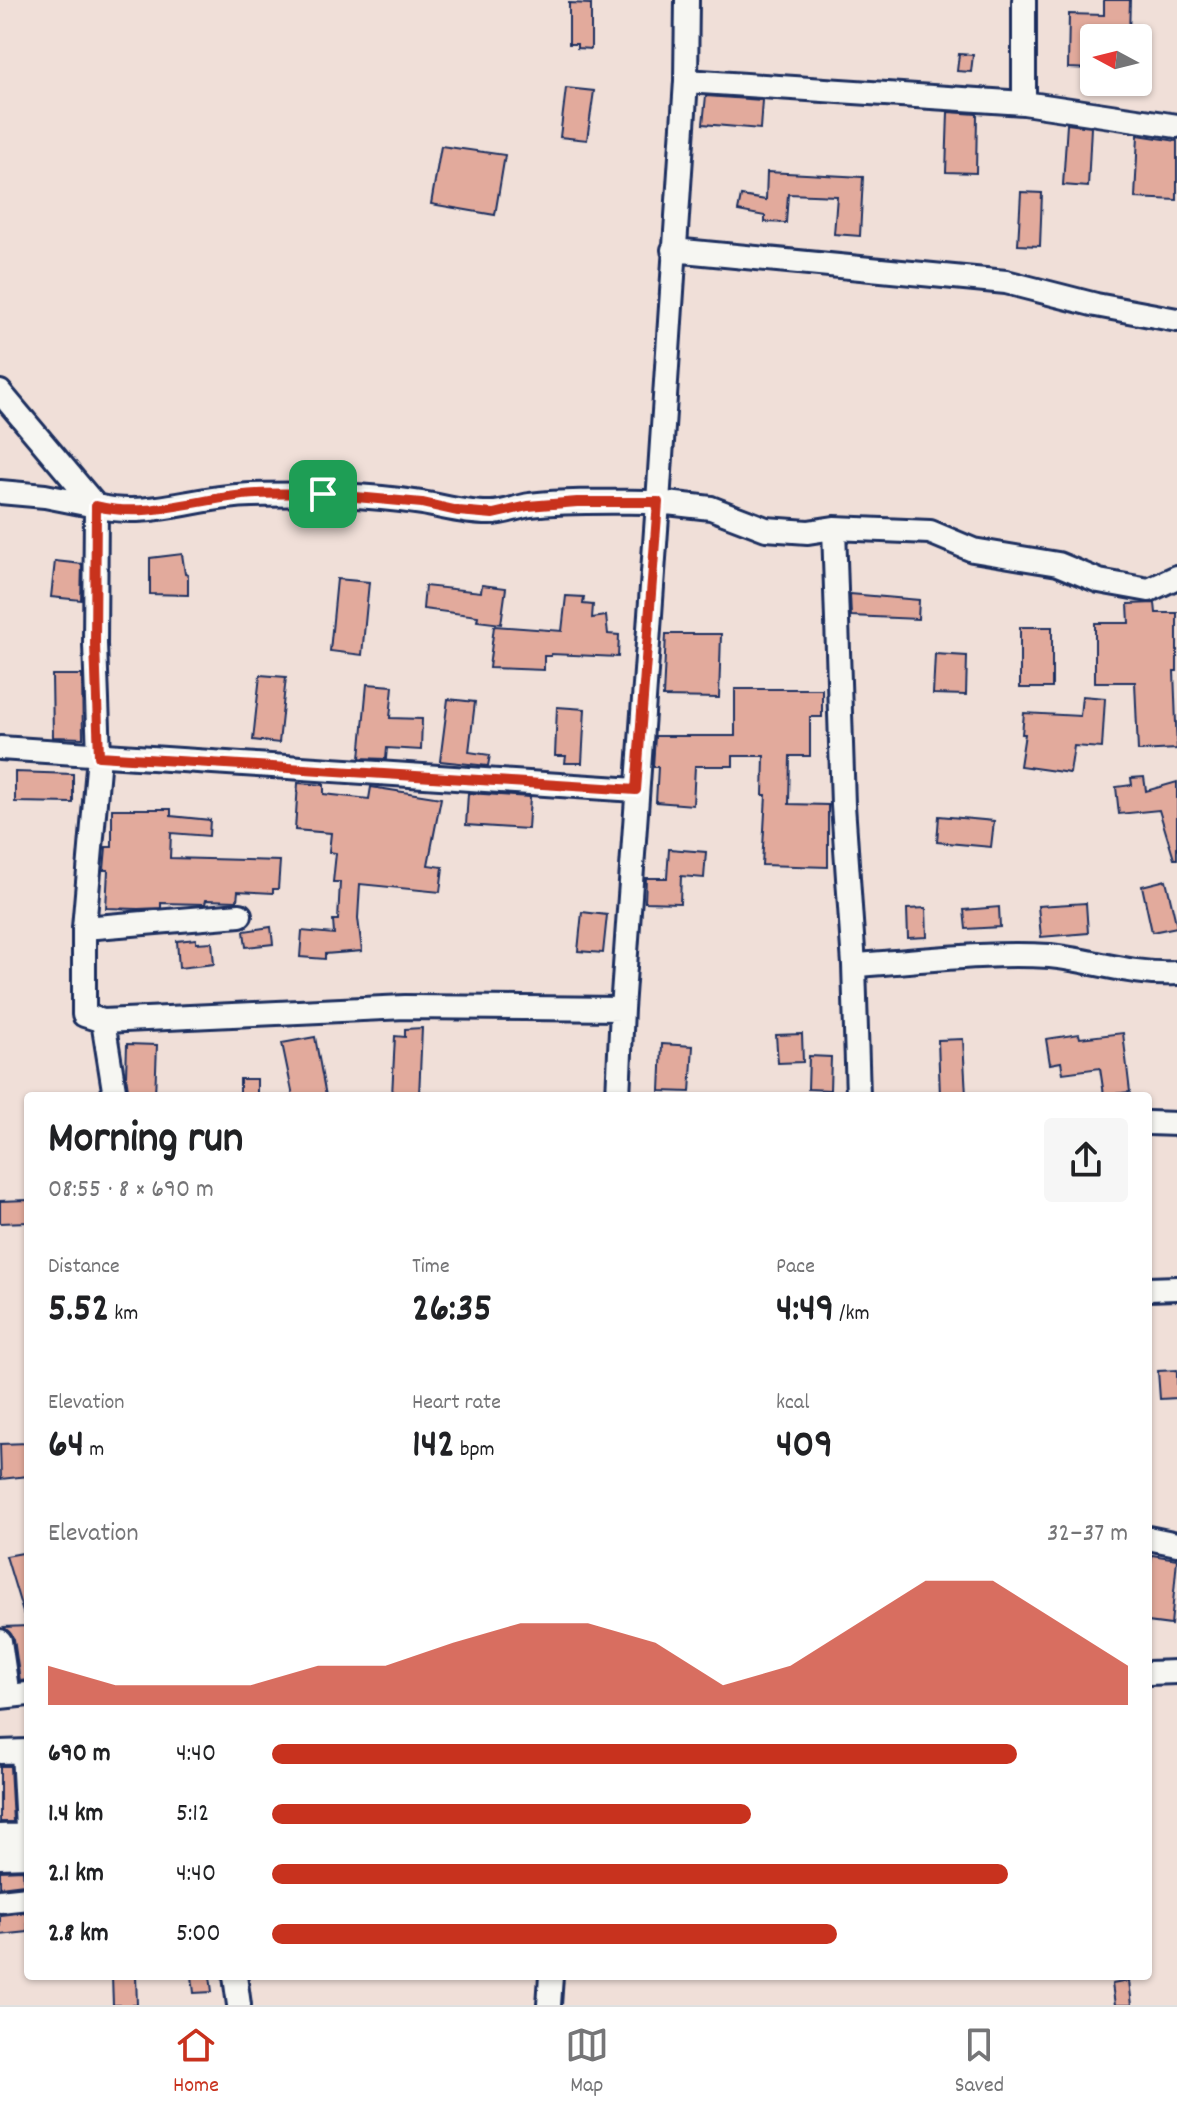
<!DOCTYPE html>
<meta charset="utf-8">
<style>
body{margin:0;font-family:Dekko,sans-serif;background:#f6f6f6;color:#202124;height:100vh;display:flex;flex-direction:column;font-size:30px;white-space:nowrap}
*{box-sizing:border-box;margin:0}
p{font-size:26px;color:#757577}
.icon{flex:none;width:44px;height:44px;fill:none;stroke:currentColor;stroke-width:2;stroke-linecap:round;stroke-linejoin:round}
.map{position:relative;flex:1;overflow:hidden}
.side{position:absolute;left:24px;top:1092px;width:1128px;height:888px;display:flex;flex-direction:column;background:#fff;border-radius:8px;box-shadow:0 2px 6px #0004}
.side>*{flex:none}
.needle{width:52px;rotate:277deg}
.tools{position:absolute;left:1080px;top:24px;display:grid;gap:16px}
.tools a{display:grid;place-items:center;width:72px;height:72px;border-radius:8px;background:#fff;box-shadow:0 2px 6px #0004;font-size:40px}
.pin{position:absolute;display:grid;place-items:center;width:68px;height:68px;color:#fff;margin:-34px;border-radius:16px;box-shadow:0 4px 12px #0006}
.round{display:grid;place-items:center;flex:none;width:84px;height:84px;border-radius:8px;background:#f6f6f6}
.summary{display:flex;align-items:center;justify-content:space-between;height:136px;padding:0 24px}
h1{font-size:44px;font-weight:700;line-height:60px}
.figures{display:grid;grid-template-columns:repeat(3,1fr);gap:12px;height:136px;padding:8px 24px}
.figures div{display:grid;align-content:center}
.figures b{font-size:40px;font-weight:700}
.figures small{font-size:22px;font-weight:400}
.figures p{font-size:22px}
.chart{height:224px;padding:16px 24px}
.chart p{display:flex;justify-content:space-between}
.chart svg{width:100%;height:144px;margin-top:8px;fill:#c8321e;opacity:.7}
ul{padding:0 24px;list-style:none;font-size:26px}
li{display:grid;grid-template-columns:128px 96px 1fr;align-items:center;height:60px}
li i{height:20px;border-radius:10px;background:#c8321e}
.menu{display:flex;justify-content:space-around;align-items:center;height:112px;border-top:2px solid #e0e0e0;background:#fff;font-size:22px;color:#757577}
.menu a{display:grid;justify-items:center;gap:4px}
.menu .on{color:#c8321e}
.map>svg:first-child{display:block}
</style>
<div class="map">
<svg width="1177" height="2005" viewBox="0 0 1177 2005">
<rect width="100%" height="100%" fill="#f0dfd8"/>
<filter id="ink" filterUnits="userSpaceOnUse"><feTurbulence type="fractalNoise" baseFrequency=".0125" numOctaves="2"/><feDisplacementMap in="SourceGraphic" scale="16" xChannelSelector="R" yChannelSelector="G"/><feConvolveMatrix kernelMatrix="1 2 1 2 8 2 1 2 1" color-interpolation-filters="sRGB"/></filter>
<g filter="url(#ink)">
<!-- building -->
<path fill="#e2aa9c" stroke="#1b2f5e" stroke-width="2" d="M1104 0H1130L1129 36H1097L1094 38V69L1068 68 1069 14 1104 15Z
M569 3 591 4V49L577 48V44H569Z
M959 54 973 55 971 72 957 71Z
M566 88 594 91 587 140 560 137Z
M706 96 762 100 760 129 703 124Z
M948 112 977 114 976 173 946 172Z
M1067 124 1091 127 1088 187 1063 185Z
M1138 135 1177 141V200L1135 198Z
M441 146 505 155 495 215 431 204Z
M767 172 863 177 860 236 834 234 837 196 788 194 786 223 765 222V216L738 211 741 196 766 200Z
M1021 192 1042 193 1040 246 1018 245Z
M182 554 185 574 188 575V595L150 594V558Z
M55 561 82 564 81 600 51 597Z
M337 579 369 582 362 655 330 651Z
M482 585 506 588 501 624 477 621 478 616 423 609 425 586 481 592Z
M850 594 919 600 918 619 851 616Z
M566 596 584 597 583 604 593 605 592 618 606 616 608 634 619 635 618 657 551 654V656H544V670L489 668 494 626 562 631Z
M1155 603 1156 613H1177V671H1174L1177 749 1138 751 1135 682H1095V623H1129L1128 604Z
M1020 627H1052V688H1020Z
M666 634H721L719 698 663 697Z
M935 654 967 656 966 695 933 694Z
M52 675H82L83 738 53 737Z
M260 675 286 677 279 743 253 740Z
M367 684 393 686 390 718 422 719 421 750 387 748 386 759 360 758Z
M735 689H822V717H810V756H790L789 804 828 805V867L762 865 766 795H763L764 756H733V766H695L693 805 656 802 658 767H653L655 736H735Z
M1082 696 1105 698 1102 748 1074 746 1070 773 1020 766 1025 734H1022L1024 713 1080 716Z
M448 699 475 702 469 752 490 755 488 766 440 761Z
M557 707 585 709 582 763H565L566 756H555Z
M15 772 73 774V803L15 802Z
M1144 777 1146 791 1177 782V859H1174L1159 810 1119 814 1116 787 1132 785 1131 778Z
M298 783 324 785V794L369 799 371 787 441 798 428 865 443 867 440 892 360 884 358 918 362 951 325 954V959L300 957 302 931 334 934 333 920H338L340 882H333L336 853 329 852 331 833 295 830Z
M468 793 530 797 528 829 466 825Z
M112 809H171V816L210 820 209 836 171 833 170 858 280 861 278 889H273V893L238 891 237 901 206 900 205 904 161 903V908L138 909 106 908 108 870H104L106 847H112Z
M939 816 994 821 991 847 937 842Z
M669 849 706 852 704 878 681 876 680 903 645 902 646 878H667Z
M1166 880 1177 927 1152 932 1142 886Z
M1086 903 1088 933 1041 937 1038 906Z
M999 907 1000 927 966 929 964 910Z
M926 908 927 937 908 938 907 909Z
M582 912 607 915 603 953 578 951Z
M271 927 273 944 246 947 244 931Z
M196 939V943L212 942 214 964 179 968 177 941Z
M422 1028 419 1096H392L395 1036 405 1037V1029Z
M1123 1033 1130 1092 1104 1095 1100 1068 1063 1073 1061 1062 1050 1064 1046 1039 1079 1034 1080 1038Z
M802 1034 803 1062 778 1063 776 1035Z
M315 1037 326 1096H293L282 1043Z
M963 1039 966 1096H940L938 1040Z
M127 1044 157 1045 155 1096H129L126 1076Z
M662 1044 693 1046 690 1092 660 1091Z
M809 1056 831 1057 830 1090 808 1089Z
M240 1079H257V1096H240Z
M28 1200V1222L0 1223V1201Z
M1177 1370V1398L1160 1399 1158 1371Z
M28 1443V1476L1 1479 0 1444Z
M28 1552V1618L25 1619 6 1556Z
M1152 1555 1177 1559 1171 1625 1148 1622V1586Z
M28 1626V1680L20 1681 14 1639 4 1627Z
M0 1766H10L13 1822H0Z
M23 1870 24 1884 0 1887V1871Z
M27 1912 28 1932 0 1935V1915Z
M112 1976H136L137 2005H113Z
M192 1976H210L212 1992 194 1993Z
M1129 1981 1132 2005H1115L1112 1984Z"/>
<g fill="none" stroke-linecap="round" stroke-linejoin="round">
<!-- minor casing -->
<g stroke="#1b2f5e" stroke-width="28">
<path id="minor" d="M1024 0V103
M686 81 1024 103 1177 126
M673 250 1006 282 1096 305 1177 320
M0 392 96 506
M0 492 45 496 96 506
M834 528 930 532 973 550 1058 564 1099 581 1149 590 1177 577
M0 748 636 790
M84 928 240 915
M854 965C919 961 985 952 1050 956 1092 960 1134 976 1177 973
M622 1009 658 502 711 508 766 529 808 532 834 528 843 805 854 965 858 1096
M103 1021 115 1096
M618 1096 622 1009 405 1007 103 1021 84 1015V928L99 756 95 644 96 506C149 519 198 496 252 495 309 494 366 494 422 503 445 507 465 513 488 513 502 514 516 507 530 505 573 500 616 502 658 502L686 81 687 0
M1148 1123 1177 1124
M1148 1289 1177 1288
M1148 1538 1177 1544
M0 1641 8 1696
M1148 1673 1177 1672
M0 1697 28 1694
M0 1752 28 1751
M23 1752 28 1847
M0 1836 28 1835
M0 1857 28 1856
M0 1901 28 1898
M235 1976 239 2005
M549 2005 551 1976"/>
</g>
<!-- minor -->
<use href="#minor" stroke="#f6f6f2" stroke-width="22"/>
</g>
</g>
<g fill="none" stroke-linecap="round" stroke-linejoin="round" filter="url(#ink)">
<!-- route casing -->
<g stroke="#fff" stroke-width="16">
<path id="route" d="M323 494 422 503 458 511 493 514 528 506 577 502H658L636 790 99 756 95 644 96 506C143 518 189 502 236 496 264 492 295 494 323 494Z"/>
</g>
<!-- route -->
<use href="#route" stroke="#c8321e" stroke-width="10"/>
</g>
</svg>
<div class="tools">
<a><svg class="needle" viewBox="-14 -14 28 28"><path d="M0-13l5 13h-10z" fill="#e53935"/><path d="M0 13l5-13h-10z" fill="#757577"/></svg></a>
</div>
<div class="pin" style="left:323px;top:494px;background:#1e9e55"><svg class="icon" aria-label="arrive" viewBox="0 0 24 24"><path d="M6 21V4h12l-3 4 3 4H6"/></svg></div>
<section class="side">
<div class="summary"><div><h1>Morning run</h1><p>08:55 · 8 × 690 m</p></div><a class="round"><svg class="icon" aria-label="share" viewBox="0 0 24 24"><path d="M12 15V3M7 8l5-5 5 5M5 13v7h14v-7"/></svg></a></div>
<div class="figures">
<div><p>Distance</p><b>5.52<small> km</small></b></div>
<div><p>Time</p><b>26:35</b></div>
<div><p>Pace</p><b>4:49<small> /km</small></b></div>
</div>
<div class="figures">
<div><p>Elevation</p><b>64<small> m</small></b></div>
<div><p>Heart rate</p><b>142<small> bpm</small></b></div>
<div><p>kcal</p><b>409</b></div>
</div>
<div class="chart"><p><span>Elevation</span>32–37 m</p>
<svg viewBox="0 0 160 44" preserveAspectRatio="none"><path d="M0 44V32L10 38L20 38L30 38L40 32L50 32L60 25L70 19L80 19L90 25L100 38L110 32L120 19L130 6L140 6L150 19L160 32V44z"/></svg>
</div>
<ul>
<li><b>690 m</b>4:40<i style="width:87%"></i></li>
<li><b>1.4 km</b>5:12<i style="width:56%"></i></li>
<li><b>2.1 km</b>4:40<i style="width:86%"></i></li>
<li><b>2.8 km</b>5:00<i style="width:66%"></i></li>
</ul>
</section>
</div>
<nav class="menu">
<a class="on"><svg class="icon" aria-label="home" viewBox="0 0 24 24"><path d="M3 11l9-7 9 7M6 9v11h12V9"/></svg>Home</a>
<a><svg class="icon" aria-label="map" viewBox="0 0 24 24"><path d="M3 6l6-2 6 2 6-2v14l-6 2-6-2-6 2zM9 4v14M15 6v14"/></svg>Map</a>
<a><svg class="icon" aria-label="saved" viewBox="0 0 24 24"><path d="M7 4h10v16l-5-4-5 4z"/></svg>Saved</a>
</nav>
